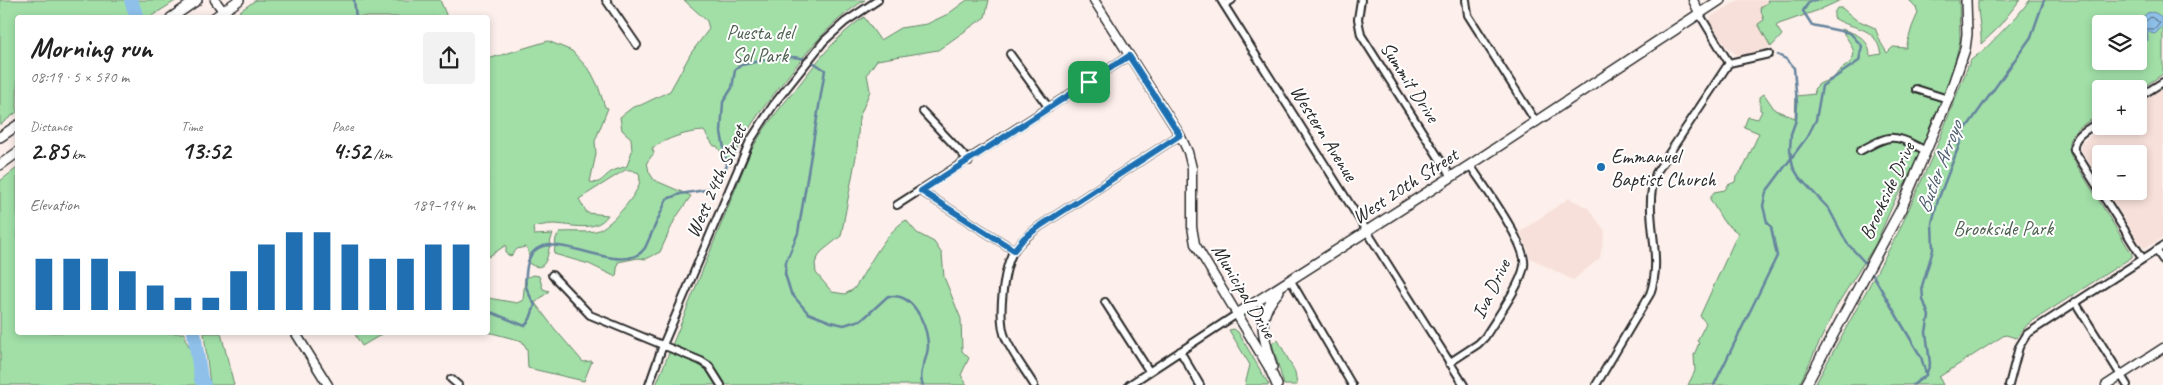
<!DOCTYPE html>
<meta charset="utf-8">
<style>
body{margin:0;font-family:Caveat,sans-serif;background:#f2f2f2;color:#222;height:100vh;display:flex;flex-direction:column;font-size:19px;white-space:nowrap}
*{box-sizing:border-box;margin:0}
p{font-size:16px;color:#767676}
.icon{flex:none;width:28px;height:28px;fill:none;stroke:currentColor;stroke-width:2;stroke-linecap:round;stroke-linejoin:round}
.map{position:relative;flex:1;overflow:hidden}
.details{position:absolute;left:15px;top:15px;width:475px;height:320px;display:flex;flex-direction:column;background:#fff;border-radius:5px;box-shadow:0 2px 8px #0003}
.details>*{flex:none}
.tools{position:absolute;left:2092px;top:15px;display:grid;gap:10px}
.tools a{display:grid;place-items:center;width:55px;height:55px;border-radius:5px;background:#fff;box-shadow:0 2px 8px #0003;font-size:25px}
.pin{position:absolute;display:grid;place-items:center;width:42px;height:42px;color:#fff;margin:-21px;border-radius:10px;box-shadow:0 2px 8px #0006}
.round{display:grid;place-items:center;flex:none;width:52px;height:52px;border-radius:5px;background:#f2f2f2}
.head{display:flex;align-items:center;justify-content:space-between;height:85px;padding:0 15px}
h1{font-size:28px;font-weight:800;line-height:38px}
.figures{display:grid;grid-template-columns:repeat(3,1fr);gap:8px;height:85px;padding:5px 15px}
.figures div{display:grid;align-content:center}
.figures b{font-size:25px;font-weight:800}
.figures small{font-size:14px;font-weight:400}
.figures p{font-size:14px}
.chart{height:140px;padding:10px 15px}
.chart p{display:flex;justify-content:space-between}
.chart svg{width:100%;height:90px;margin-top:5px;stroke:#1f6fb2;stroke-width:6}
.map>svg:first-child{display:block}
</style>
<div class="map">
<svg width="2163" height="385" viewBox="0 0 2163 385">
<rect width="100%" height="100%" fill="#fdefeb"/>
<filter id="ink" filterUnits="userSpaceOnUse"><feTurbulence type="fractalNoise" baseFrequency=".02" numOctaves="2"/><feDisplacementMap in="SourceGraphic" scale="10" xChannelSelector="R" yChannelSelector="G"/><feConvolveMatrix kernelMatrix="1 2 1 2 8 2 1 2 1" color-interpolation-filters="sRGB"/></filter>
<g filter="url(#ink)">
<!-- built -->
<path fill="#f7e0d9" d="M1739 0H1767L1764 20 1758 24 1771 47 1738 56 1726 46 1709 21 1712 16Z
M2163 88V238L2145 248 2142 246 2107 191H2139V154H2101V181L2081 150 2080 144 2104 126H2139V104Z
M1569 198 1588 208 1605 231 1600 258 1573 280 1530 258 1528 249 1520 232Z"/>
<!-- green -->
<path fill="#a1dfa7" stroke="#668569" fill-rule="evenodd" d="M0 0H128L133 17 18 18 17 112 0 125Z
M136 0H177L150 17 141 18Z
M256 0H440L447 17H238L240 11Z
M684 0H865C829 22 807 52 781 85 761 110 742 135 730 166L717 146H714L704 131C685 132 668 138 652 148L654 153 647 162 649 172 654 180 691 196 675 219 660 252 646 259 638 258 618 262 616 277 589 264 554 254 556 238 560 232C572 231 585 233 596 231 610 227 634 198 639 185 640 181 640 177 639 173L631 170H625L579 199 587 213 608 215C595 234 571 224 553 224 546 224 539 226 533 227L534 235 553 234C547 246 550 276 530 264L528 250 525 247 517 249 511 256 506 254V245L488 257V59L548 41 572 51 591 72 598 86 605 107 608 108 595 141 596 154 590 182C601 185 603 177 611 172 616 169 622 168 627 166L632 151 631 138 622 130 620 117 633 107 641 105 670 91 691 53 709 29 707 21Z
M967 0H989L985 17 938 50 877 60 867 74 870 91 859 118 857 151 841 236 821 252 815 263 816 273 832 292 845 294 854 289C869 267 883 234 906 220L917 233 934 242 942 254 944 277 961 319 962 351 969 358 961 375 967 385H656L750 153C762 130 778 110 795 90 816 63 835 37 864 17L880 40 900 28 927 24 948 14Z
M1767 0H1841L1819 10 1779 24 1776 26 1782 35 1771 47 1758 24 1764 20 1760 8 1768 2Z
M1909 0H1959L1960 41 1951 77 1908 179 1895 200 1875 245 1837 305 1799 385H1688L1695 371 1694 355 1699 343 1697 341 1706 323 1700 316 1738 233 1723 221 1710 199 1714 192 1725 190 1728 185 1735 182 1736 177 1745 165 1759 133 1744 127 1748 117 1758 119 1762 111 1760 110V97L1764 94 1775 110 1795 118 1796 96 1815 94 1814 89 1819 84 1835 77C1837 72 1841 69 1846 66 1862 54 1849 43 1841 29 1857 34 1869 38 1870 56L1881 54C1875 24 1854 31 1834 18V13L1837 8H1842L1855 19 1875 28 1881 43 1887 53 1893 47 1906 48 1912 27 1918 13 1916 7Z
M1978 0H2020L1996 30 1981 44C1982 29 1977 15 1978 0Z
M2030 0H2163V74L2139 90 2101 89V114C2085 124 2061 133 2071 156L2132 254V257L2028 324 2016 338 2006 335 2003 336 1939 377 1943 385H1815L1899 231 1936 148 1970 61 1987 47 2017 16ZM2101 24H2139V61H2101Z
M17 168 18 332 185 333V339L193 353 201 385H0V181Z
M534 275 539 276 543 289 549 291 535 303 554 328 583 362 592 361 584 381 528 368 527 349 522 341 488 332V298L517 303 523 300 525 278Z
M1234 329 1238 332 1269 385H1245L1250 365 1229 330Z
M204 333H221L234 385H210Z
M354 333H384L362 346Z
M1278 340 1295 372 1297 385H1284L1272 343Z"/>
<!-- water -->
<path fill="#8ec0ea" stroke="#66849e" d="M2147 13C2157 10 2163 17 2163 26L2155 34 2147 32 2148 40 2139 45V24L2132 23 2140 20Z"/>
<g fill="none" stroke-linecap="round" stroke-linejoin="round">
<!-- shore -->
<path stroke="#536777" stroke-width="1" d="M2139 26 2151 17 2160 23 2155 29H2146L2143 32V38L2139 40"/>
<!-- stream -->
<path stroke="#66849e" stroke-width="2.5" d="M354 0 356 18
M1778 55 1786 59 1794 68 1797 103 1796 120 1791 134 1790 150 1793 167 1799 177 1829 209 1847 243 1867 265
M1871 272 1921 357 1926 374
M488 311 525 326 530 319 535 305C525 288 524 286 527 266 537 212 620 284 645 248L667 199 680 194 705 190 721 180 727 165 721 132 723 102 732 88 735 70 741 65C761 62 787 52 808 60 814 62 820 67 825 70L798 233 786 262 785 274 791 293 808 313 831 322 844 325 863 319 888 296C892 296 896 296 900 297 917 301 928 330 928 346 928 359 917 373 923 385
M1714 385 1777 256 1771 227 1767 222 1763 206 1766 192 1807 137 1816 120 1822 86 1859 61 1862 46 1850 33 1812 25 1803 11 1809 2 1816 0
M1913 385 1926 375 1930 364 1926 332 1929 316 1923 299 1922 286 1933 250 1932 223 1938 200 1965 130 2031 37 2044 0"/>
<!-- river -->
<path stroke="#8ec0ea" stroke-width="14" d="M131 0 137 18
M194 332 201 379 204 385"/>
<!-- minor casing -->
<g stroke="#2b2b2b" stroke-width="10">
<path id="minor" d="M606 0 637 45
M1221 0 1464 385
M1361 0 1358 19 1361 35 1451 177
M1466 0 1468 15 1536 122
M1224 5 1232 0
M1700 15 1729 63
M1010 54 1049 108
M1916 89 1948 99
M2139 97 2163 82
M923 112 969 161
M2101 121C2090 128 2072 135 2074 150L2143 259
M1860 151C1892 133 1894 134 1926 151
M921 191 1014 250
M897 205 1129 56
M2156 250 2163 260
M552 275 590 315 701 361 709 366 721 385
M1291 281 1352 385
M1105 302 1149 371
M2075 302 2127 385
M1180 351 1200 385
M1449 363 1478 344 1485 337C1496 319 1521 285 1524 266 1528 245 1483 185 1470 165
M451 379 458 385
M649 385 663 345 750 141 774 104 824 41 845 22 878 0
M1034 385C1025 370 1013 355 1006 339 997 321 1003 266 1015 249 1021 240 1031 233 1040 226L1180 135
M1129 385 1237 314
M1596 385 1650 294C1665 254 1641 214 1656 173L1729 63 1769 54
M2009 385 2019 347 2027 334 2163 246"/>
</g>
<!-- tertiary casing -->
<g stroke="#2b2b2b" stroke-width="11">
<path id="tertiary" d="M215 0 228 18
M1094 0 1180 135 1188 152 1192 168V227L1195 244 1237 314
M1693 0 1700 15
M295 332 328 385
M2106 385 2163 348"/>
</g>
<!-- secondary casing -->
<g stroke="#2b2b2b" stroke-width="12">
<path id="secondary" d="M171 18 197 0
M214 18 239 0
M0 137 18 125
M0 165 18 152
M1272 367C1264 334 1254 319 1279 291
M1277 385 1269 367 1237 314 1470 165 1720 0
M1806 385 1901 209 1948 99 1965 49 1967 34 1966 0"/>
</g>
<!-- minor -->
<use href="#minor" stroke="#fff" stroke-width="6"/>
<!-- tertiary -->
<use href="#tertiary" stroke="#fff" stroke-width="8"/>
<!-- secondary -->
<use href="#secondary" stroke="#fff" stroke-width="9"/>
</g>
</g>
<g fill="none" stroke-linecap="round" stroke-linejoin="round" filter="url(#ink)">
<!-- route casing -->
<g stroke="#fff" stroke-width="10">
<path id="route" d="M1129 56 1180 135 1040 226 1024 238 1014 250 921 191Z"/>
</g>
<!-- route -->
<use href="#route" stroke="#1f6fb2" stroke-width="6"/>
</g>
<!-- markers -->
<circle fill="#1f6fb2" stroke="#fff" stroke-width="2" cx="1601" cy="167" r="5"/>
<g text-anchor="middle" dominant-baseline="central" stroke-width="4" stroke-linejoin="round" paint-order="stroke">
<!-- park labels -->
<g font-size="20" fill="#4e6150" stroke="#fff">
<text x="760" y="32">Puesta del<tspan x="760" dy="23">Sol Park</tspan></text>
<text x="2003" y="228">Brookside Park</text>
</g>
<!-- street labels -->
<g font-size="20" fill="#2b2b2b" stroke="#fff">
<text transform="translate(1410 82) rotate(57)">Summit Drive</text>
<text transform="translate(1324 133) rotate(58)">Western Avenue</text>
<text transform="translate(716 181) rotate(-66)">West 24th Street</text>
<text transform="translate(1405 186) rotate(-33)">West 20th Street</text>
<text transform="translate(1887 191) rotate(-65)">Brookside Drive</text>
<text transform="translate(1491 289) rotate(-64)">Iva Drive</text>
<text transform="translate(1244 291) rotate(59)">Municipal Drive</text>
</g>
<!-- poi labels -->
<g font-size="20" fill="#2b2b2b" stroke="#fff" text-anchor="start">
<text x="1611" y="156">Emmanuel<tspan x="1611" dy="23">Baptist Church</tspan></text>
</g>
<!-- water labels -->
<g font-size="21" font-style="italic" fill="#4e5f6e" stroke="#fff">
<text transform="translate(1939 167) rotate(-69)">Butler Arroyo</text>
</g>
</g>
</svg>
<div class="tools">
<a><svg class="icon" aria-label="layers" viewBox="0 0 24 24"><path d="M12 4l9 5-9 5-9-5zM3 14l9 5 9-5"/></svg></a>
<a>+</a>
<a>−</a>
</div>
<div class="pin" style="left:1089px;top:82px;background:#1e9e55"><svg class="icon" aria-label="arrive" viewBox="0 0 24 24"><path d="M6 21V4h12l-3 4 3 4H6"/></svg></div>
<section class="details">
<div class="head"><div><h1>Morning run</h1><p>08:19 · 5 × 570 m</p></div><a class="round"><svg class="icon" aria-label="share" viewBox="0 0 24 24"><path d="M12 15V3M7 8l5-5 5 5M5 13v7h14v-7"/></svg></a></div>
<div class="figures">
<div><p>Distance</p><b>2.85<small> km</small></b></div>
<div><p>Time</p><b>13:52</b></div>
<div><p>Pace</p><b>4:52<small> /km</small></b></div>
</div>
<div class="chart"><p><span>Elevation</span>189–194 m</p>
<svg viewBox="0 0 160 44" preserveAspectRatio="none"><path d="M5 44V19M15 44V19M25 44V19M35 44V25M45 44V32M55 44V38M65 44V38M75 44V25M85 44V12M95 44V6M105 44V6M115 44V12M125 44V19M135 44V19M145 44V12M155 44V12"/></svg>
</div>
</section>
</div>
